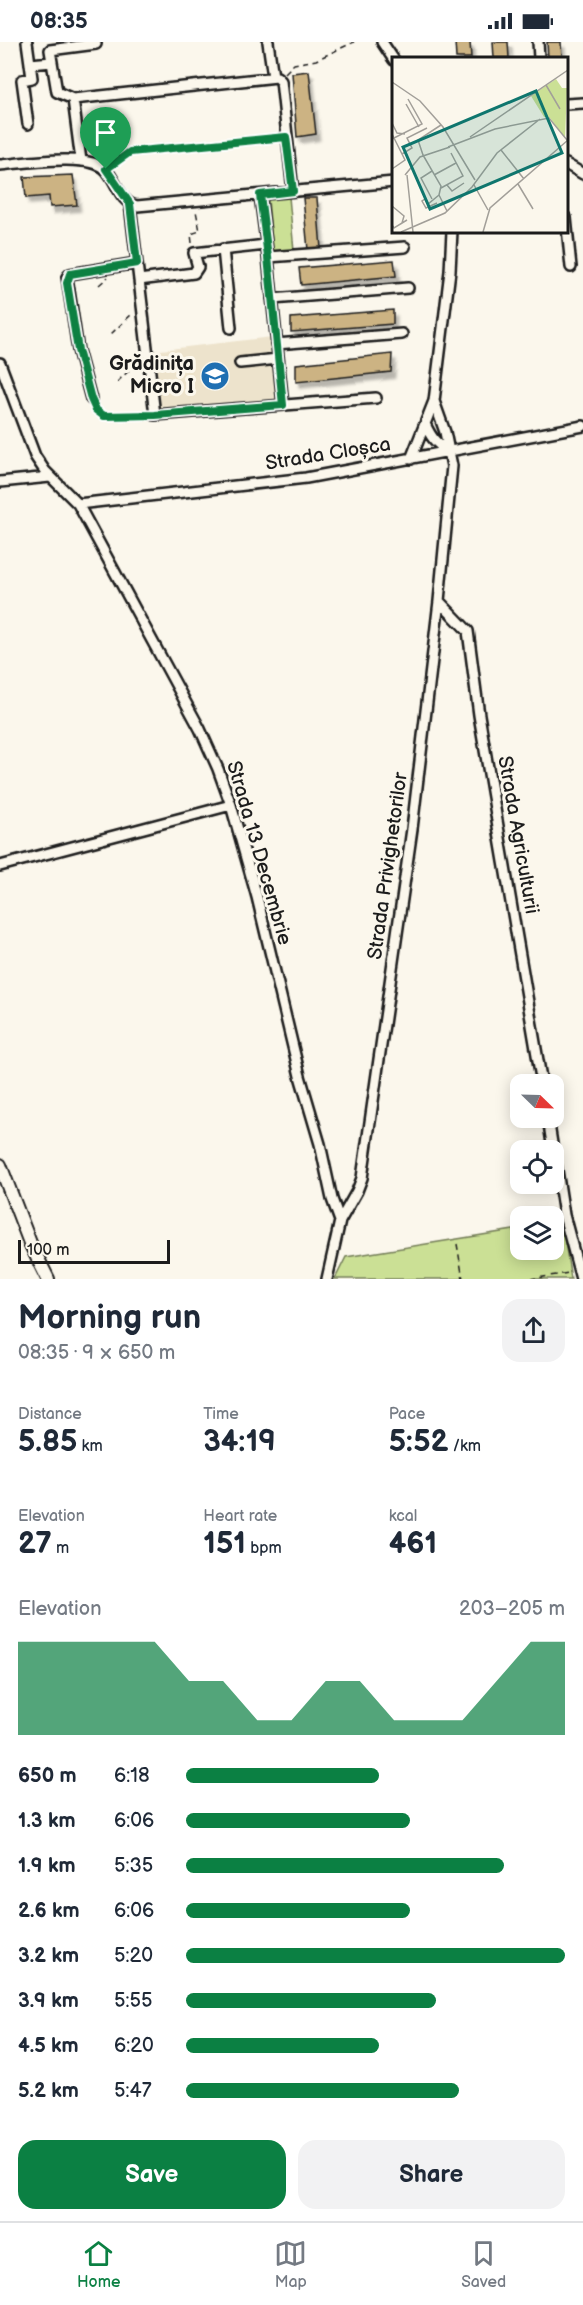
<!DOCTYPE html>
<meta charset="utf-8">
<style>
body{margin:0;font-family:"Balsamiq Sans",sans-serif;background:#f2f2f3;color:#1f2937;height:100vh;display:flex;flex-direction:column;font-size:22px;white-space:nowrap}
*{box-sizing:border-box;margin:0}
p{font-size:20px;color:#747a83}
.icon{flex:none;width:33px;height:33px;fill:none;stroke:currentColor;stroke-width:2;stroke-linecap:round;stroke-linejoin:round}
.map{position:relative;height:1237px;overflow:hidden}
.drawer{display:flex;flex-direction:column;background:#fff;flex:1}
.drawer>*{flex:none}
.needle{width:39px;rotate:113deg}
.buttons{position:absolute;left:510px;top:1032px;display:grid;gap:12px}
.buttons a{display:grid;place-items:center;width:54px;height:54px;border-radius:12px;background:#fff;box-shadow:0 3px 15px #0003;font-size:30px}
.scale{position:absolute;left:18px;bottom:15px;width:152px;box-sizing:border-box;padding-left:6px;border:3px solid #1c1c1c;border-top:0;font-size:16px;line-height:21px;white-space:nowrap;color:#1c1c1c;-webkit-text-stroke:4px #fbf7ec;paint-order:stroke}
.pin{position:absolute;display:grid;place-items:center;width:51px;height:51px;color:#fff;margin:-62px -26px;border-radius:50% 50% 50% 0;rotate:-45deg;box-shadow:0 0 6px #0007}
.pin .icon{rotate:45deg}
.round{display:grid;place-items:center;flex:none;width:63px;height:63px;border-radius:18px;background:#f2f2f3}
.head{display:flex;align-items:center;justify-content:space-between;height:102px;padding:0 18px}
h1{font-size:33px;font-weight:700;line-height:45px}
.figures{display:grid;grid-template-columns:repeat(3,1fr);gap:9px;height:102px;padding:6px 18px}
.figures div{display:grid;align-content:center}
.figures b{font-size:30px;font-weight:700}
.figures small{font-size:16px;font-weight:400}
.figures p{font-size:16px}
.chart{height:168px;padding:12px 18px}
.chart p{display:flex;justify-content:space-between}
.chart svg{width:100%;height:108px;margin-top:6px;fill:#0b8043;opacity:.7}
.primary-button{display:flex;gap:12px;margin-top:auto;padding:12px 18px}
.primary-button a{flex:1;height:69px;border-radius:18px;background:#0b8043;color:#fff;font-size:24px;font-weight:700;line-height:69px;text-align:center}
.primary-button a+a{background:#f2f2f3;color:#1f2937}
ul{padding:0 18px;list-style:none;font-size:20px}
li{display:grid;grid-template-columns:96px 72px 1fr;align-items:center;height:45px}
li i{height:15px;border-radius:8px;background:#0b8043}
.status{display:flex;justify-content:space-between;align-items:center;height:42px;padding:0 30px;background:#fff;direction:ltr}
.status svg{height:16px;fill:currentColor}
.dock{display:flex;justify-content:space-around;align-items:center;height:84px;border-top:2px solid #e0e1e3;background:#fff;font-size:16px;color:#747a83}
.dock a{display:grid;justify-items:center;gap:3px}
.dock .current{color:#0b8043}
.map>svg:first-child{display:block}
</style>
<div class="status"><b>08:35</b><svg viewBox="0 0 49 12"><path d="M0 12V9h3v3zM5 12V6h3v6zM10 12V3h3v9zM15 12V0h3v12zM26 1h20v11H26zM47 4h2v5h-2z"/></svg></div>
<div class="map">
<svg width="583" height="1237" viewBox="0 0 583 1237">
<defs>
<filter id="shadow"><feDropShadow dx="3.5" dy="6" stdDeviation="1.5" flood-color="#0004"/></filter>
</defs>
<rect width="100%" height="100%" fill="#fbf7ec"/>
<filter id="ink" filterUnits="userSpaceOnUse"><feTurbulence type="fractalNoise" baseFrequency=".0167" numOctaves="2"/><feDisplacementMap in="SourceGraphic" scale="12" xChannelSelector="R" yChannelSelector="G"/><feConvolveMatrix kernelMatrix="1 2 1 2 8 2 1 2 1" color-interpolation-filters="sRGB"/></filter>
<g filter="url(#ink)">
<!-- built -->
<path fill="#ede3cc" d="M272 295 279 360 158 368 152 309Z"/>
<!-- green -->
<path fill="#cbe095" stroke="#747e58" stroke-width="1.5" d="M289 155 294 209 273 211 268 157Z
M562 1182 571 1237H335L346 1215 520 1187V1208H554V1183Z"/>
<!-- building -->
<path fill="#ccb383" stroke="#1c1c1c" stroke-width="1.5" filter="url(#shadow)" d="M455 0H470L471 16H456Z
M493 0H508L509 16H494Z
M547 0H561L562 16H548Z
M309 29 316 92 297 95 292 31Z
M73 133 77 163 50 165 49 154 26 156 24 135Z
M303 156H317L321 207 308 208Z
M394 218 396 234 301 243 299 226Z
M393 268V282L291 290V276Z
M392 312 391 330 296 340V322Z"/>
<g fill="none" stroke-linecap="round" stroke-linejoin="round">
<!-- minor casing -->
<g stroke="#1c1c1c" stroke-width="14">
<path id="minor" d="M27 0 32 36 22 38 28 82
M268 0 273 35
M382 0 394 18
M538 0 539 16
M30 22 52 20
M73 57 277 35 281 39 293 149
M73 57 57 50 50 8 96 2 95 0
M73 57 81 119
M566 62 583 61
M566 122 583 132
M0 123C24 121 91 110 107 129 117 140 120 161 137 164L394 140
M260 153 268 215 283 363
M130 162 155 373 376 356
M566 176 571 225
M223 207 231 286
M268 215 405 205
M139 238 194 231 198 225 194 211 266 203
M272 257 408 246
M276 302 402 292
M0 321 35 414 45 429 78 462 200 687 218 727 231 763 257 855 300 1034 320 1102 332 1157 340 1179
M240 321 278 317
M91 357 78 308 67 235 70 232 137 221
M425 382C431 395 435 401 448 409
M411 417 434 359 450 229 452 189
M0 440 50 435
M78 462 306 436 583 384
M439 559 468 589 479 673 542 1042
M0 824 231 763
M548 1076 553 1108
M554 1109 564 1173 581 1237
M327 1237 340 1179 357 1149 362 1136 412 787 439 559 452 424 445 390 434 359"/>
</g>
<!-- major casing -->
<g stroke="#1c1c1c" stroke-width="16">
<path id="major" d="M0 1123 30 1201 48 1237"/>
</g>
<!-- path -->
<path stroke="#1c1c1c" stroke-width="1.5" stroke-dasharray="6 4.5" stroke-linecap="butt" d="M285 31 294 22 316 18 354 0
M114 121 130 110 276 96
M192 201 191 192 200 189 196 169
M99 243 108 235
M111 292 133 271
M117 340 138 320
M96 367 104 374H145
M457 1202 463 1237
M530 1237 569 1231"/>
<!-- minor -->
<use href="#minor" stroke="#fbf7ec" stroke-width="9"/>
<!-- major -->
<use href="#major" stroke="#fbf7ec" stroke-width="12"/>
</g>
</g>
<g fill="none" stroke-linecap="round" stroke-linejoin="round" filter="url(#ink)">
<!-- route casing -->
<g stroke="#fff" stroke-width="12">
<path id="route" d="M286 95 293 149 260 153 268 215 283 363 155 373 104 374 96 368 91 357 78 308 67 241 70 232 137 221 130 162 106 127 130 110Z"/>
</g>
<!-- route -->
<use href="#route" stroke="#0b8043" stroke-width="8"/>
</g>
<!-- icons -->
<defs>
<g id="school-disc" transform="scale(1.5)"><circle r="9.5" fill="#1f6fb2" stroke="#fbf7ec"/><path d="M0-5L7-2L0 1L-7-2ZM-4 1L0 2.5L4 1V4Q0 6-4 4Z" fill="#fff"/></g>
</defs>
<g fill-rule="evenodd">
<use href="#school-disc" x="215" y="334"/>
</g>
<g text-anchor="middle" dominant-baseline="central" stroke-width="6" stroke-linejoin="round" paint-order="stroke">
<!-- poi labels -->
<g font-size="20" font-weight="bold" fill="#1c1c1c" stroke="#fbf7ec" text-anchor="end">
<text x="194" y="322">Grădinița<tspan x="194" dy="23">Micro I</tspan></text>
</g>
<!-- street labels -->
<g font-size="20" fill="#1c1c1c" stroke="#fbf7ec">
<text transform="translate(328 412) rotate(-9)">Strada Cloșca</text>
<text transform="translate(518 793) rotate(80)">Strada Agriculturii</text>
<text transform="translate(259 811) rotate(74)">Strada 13 Decembrie</text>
<text transform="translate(388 824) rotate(-82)">Strada Privighetorilor</text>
</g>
</g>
<!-- overview -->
<g transform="translate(392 15)">
<rect width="176" height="176" fill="#fbf7ec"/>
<path d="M164 22 170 31H175L173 81 158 61 152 60 139 39Z" fill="#cbe095"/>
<path fill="none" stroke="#a29f99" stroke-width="1.5" d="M0 25 28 44 51 70 83 123M154 28 168 52M14 47 27 70M0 66 5 76 13 77M0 77 13 103 0 112M78 80 176 13M0 82 30 67 16 42M56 90 103 72 157 61 175 83M109 93 132 122M10 97 20 91 15 81 35 71M31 98 49 129 47 138 55 154M31 98 26 83 49 68M40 114 29 121 40 142M13 118 28 100 58 90M15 118 21 175M42 118 64 106M126 127 141 152M55 128 60 134 72 126M82 128 96 153M49 131 71 119 59 96M45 146 34 151 30 144 33 142 36 147 47 138M0 149 12 159 10 166M0 168 2 171 15 163M9 175 53 156 80 130 105 96 148 62M91 175 98 151 176 83"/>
<path fill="#0f766e" fill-opacity="0.15" stroke="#0f766e" stroke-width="3" d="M144 34 170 96 38 152 11 90Z"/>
<rect width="176" height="176" fill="none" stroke="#1c1c1c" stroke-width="3"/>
</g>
</svg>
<div class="buttons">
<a><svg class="needle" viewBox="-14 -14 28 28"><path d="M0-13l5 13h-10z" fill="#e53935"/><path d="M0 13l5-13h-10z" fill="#747a83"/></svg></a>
<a><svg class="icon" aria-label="locate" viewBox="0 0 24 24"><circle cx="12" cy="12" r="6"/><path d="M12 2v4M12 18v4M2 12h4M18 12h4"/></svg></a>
<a><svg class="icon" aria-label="layers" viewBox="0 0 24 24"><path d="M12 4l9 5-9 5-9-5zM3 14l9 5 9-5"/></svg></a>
</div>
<div class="scale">100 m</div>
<div class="pin" style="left:106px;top:127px;background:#1e9e55"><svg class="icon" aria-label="arrive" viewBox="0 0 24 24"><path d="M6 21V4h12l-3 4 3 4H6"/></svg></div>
</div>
<section class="drawer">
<div class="head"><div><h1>Morning run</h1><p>08:35 · 9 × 650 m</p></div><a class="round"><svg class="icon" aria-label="share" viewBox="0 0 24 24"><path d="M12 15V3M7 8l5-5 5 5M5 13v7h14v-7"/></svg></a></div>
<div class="figures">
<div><p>Distance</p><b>5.85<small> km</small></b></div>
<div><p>Time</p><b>34:19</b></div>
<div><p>Pace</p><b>5:52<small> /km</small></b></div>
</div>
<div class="figures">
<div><p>Elevation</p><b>27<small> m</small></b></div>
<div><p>Heart rate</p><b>151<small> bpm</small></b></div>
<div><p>kcal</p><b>461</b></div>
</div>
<div class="chart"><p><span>Elevation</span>203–205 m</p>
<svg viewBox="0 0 160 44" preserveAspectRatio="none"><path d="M0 44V6L10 6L20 6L30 6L40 6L50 22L60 22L70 38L80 38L90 22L100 22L110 38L120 38L130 38L140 22L150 6L160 6V44z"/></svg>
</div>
<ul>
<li><b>650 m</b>6:18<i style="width:51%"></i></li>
<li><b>1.3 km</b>6:06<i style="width:59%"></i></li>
<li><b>1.9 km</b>5:35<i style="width:84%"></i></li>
<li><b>2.6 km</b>6:06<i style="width:59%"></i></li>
<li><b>3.2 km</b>5:20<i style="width:100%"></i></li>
<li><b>3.9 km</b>5:55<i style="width:66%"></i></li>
<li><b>4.5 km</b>6:20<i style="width:51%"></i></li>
<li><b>5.2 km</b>5:47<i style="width:72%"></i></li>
</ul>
<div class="primary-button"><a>Save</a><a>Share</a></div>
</section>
<nav class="dock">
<a class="current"><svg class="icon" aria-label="home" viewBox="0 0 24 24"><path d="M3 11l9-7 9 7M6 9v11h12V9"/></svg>Home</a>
<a><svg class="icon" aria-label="map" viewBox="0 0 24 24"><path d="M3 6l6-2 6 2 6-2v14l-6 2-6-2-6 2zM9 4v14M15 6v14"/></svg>Map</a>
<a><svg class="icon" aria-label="saved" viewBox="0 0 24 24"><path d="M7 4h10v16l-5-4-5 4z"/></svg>Saved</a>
</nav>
